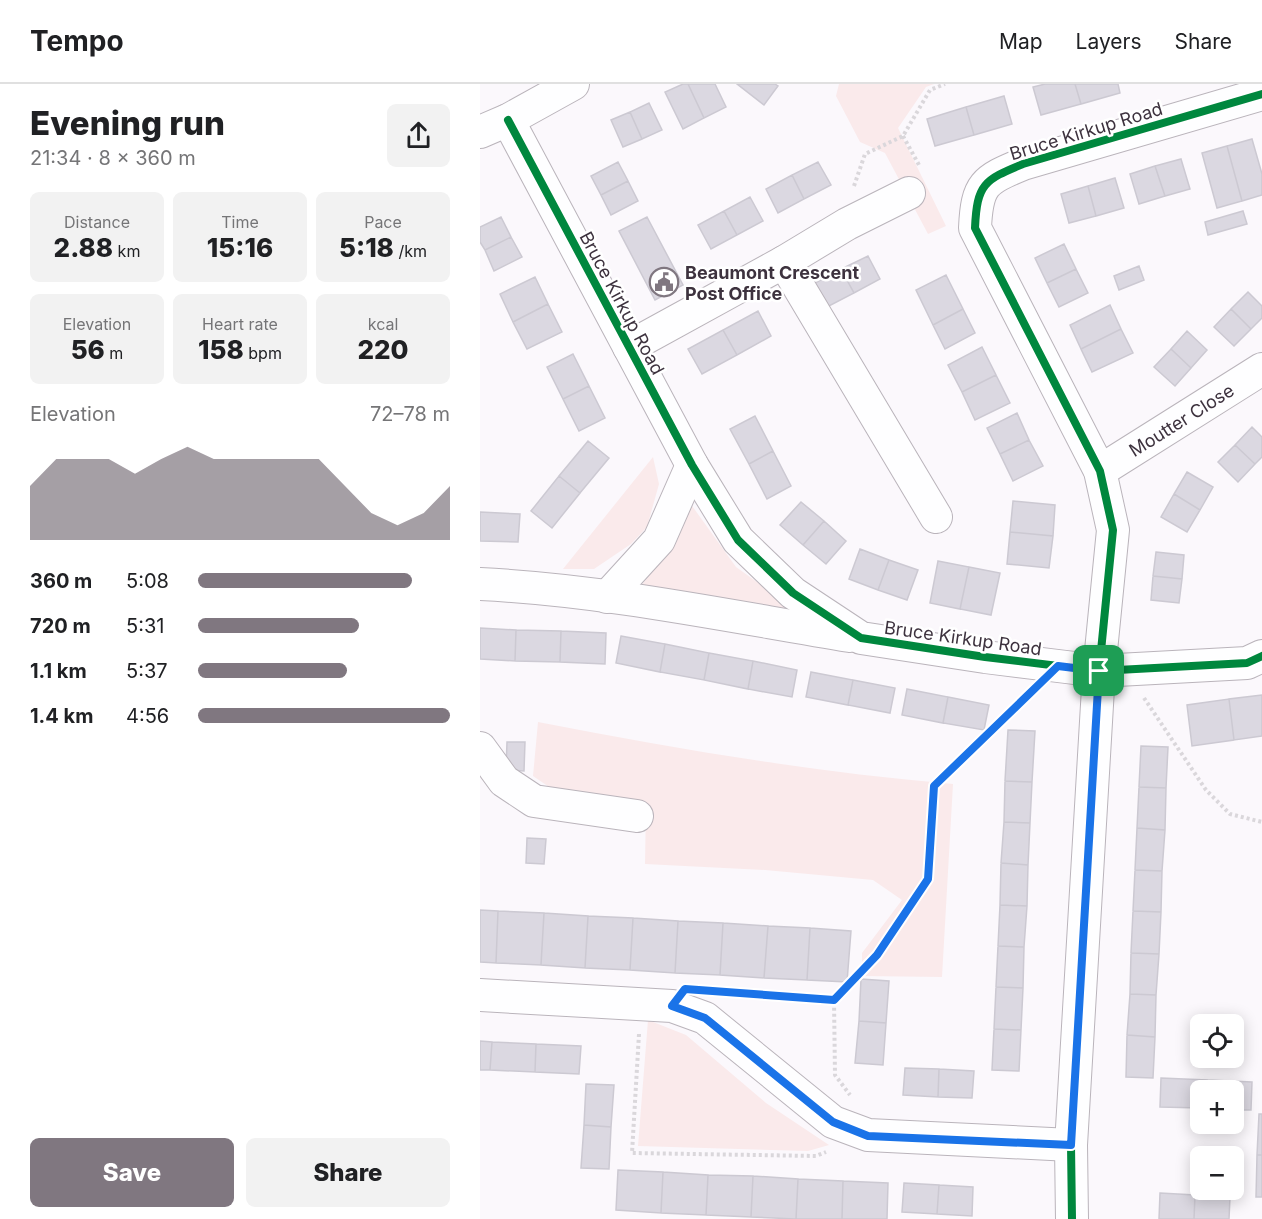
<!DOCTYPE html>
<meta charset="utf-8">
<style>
body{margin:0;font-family:Inter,sans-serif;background:#f2f2f2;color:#202124;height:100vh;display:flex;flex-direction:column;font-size:22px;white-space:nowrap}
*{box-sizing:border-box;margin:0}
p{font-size:20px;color:#757577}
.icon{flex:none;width:33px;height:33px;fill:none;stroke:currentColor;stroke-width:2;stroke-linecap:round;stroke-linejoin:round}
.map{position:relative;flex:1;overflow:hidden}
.side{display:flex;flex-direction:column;background:#fff;width:480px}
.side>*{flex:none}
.tools{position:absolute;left:710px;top:930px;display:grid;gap:12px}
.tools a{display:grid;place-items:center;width:54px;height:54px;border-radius:9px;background:#fff;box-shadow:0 3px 15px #0003;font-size:30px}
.pin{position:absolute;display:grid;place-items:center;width:51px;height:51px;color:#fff;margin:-26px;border-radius:12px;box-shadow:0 3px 9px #0006}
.round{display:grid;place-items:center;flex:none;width:63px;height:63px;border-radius:9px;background:#f2f2f2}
.overview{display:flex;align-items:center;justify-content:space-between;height:102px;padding:0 30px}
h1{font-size:33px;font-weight:800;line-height:45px}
.figures{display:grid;grid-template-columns:repeat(3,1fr);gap:9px;height:102px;padding:6px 30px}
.figures div{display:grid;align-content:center;border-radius:9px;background:#f2f2f2;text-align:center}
.figures b{font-size:26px;font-weight:800}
.figures small{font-size:16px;font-weight:400}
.figures p{font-size:16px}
.chart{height:168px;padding:12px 30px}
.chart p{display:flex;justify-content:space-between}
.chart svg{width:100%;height:108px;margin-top:6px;fill:#807780;opacity:.7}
.action{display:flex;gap:12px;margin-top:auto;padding:12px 30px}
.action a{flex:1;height:69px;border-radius:9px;background:#807780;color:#fff;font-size:24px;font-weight:800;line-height:69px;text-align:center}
.action a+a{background:#f2f2f2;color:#202124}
ul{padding:0 30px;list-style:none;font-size:20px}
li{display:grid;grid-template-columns:96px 72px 1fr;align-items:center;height:45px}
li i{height:15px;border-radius:8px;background:#807780}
header{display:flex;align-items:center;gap:36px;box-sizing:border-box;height:84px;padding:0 30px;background:#fff;border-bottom:2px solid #e0e0e0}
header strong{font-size:28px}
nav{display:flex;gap:33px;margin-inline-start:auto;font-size:21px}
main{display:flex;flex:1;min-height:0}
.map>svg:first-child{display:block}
</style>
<header>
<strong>Tempo</strong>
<nav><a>Map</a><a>Layers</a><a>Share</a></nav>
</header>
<main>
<section class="side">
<div class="overview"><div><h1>Evening run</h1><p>21:34 · 8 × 360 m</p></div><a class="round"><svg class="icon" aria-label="share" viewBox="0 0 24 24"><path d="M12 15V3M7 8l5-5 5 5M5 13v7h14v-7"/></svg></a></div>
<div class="figures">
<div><p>Distance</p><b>2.88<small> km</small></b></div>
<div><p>Time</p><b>15:16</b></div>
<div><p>Pace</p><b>5:18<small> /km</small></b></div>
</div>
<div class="figures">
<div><p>Elevation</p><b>56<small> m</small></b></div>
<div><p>Heart rate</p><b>158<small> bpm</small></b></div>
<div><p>kcal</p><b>220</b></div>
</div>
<div class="chart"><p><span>Elevation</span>72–78 m</p>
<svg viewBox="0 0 160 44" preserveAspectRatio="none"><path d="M0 44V22L10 11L20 11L30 11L40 17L50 11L60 6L70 11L80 11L90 11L100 11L110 11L120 22L130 33L140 38L150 33L160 22V44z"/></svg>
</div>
<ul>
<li><b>360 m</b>5:08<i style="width:85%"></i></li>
<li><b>720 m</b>5:31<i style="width:64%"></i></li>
<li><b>1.1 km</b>5:37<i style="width:59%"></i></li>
<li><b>1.4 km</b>4:56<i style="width:100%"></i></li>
</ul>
<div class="action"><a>Save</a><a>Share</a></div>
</section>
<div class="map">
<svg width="782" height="1135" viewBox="0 0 782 1135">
<rect width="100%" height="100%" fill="#fbf8fc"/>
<!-- green -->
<path fill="#faeaeb" d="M359 0H454L446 3 418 44 466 142 448 150 405 69 380 58 356 12Z
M173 373 179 400 167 443 151 460 114 485H83Z
M210 419 256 483 316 526 161 502 192 461Z
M58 638C195 665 333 688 473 700L462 893 382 892V869L422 816 393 796 285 786 165 780 166 721 72 705 53 692Z
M168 936 206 951 286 1019 349 1061 328 1067 158 1062Z"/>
<!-- building -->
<path fill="#dbd8e1" stroke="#ccc9d2" stroke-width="1.5" d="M203 0H208L224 34 203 45 185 8Z
M208 0H235L246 23 224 34Z
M257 0H295L298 2 284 21Z
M565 0H595L601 20 561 31 553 3Z
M595 0H638L640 9 601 20Z
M524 12 532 40 494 51 486 23Z
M169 19 182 46 162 55 150 28Z
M486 23 494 51 455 62 447 35Z
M150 28 162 55 143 63 131 36Z
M772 55 782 90V111L762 117 747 62Z
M747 62 762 117 737 124 722 69Z
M701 75 710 105 685 112 675 82Z
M138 78 148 97 121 111 111 92Z
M338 78 351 101 324 115 312 91Z
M675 82 685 112 659 120 650 90Z
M312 91 324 115 298 129 286 105Z
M635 94 644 124 616 132 608 102Z
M148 97 158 117 131 131 121 111Z
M608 102 616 132 589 139 581 110Z
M270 113 283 137 257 151 244 127Z
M244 127 257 151 231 165 218 141Z
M763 127 767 140 728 151 725 138Z
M21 133 31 153 5 166 0 158V143Z
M167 133 203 201 175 216 139 147Z
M31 153 42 173 14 187 5 166Z
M584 160 596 185 567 199 555 174Z
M388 172 400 195 374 209 361 185Z
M659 182 664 196 639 206 634 192Z
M361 185 374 209 347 223 335 199Z
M596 185 608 209 579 223 567 199Z
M466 191 483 225 453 241 436 206Z
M55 193 68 220 33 238 20 210Z
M768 208 782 222V234L771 245 751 225Z
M68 220 82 248 47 265 33 238Z
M630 221 641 245 601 265 590 241Z
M483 225 495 249 465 265 453 241Z
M751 225 771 245 754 262 734 243Z
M278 227 291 252 257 271 243 246Z
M641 245 653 269 612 288 601 265Z
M243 246 257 271 222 290 208 265Z
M707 247 727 266 711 284 691 265Z
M502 263 516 291 482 308 468 281Z
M691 265 711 284 695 302 674 283Z
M93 270 109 302 83 315 67 283Z
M516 291 530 319 495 336 482 308Z
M109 302 125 334 99 347 83 315Z
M537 329 549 356 520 370 507 344Z
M275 332 293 367 269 380 250 345Z
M772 343 782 353V373L775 380 755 361Z
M549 356 563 382 533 397 520 370Z
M108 357 129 374 100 409 79 392Z
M755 361 775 380 758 398 738 378Z
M293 367 311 402 287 415 269 380Z
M707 388 733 403 720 426 694 410Z
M79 392 100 409 72 444 51 427Z
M694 410 720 426 707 448 681 433Z
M533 417 575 421 573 452 530 448Z
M321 418 344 437 323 461 300 441Z
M0 428 40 430 38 458 0 457Z
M344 437 366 457 346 480 323 461Z
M530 448 573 452 569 484 527 480Z
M380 465 409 476 398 506 369 495Z
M676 468 704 471 702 495 673 492Z
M409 476 438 486 427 516 398 506Z
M458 477 489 483 480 525 450 519Z
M489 483 520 489 511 531 480 525Z
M673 492 702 495 699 519 671 516Z
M0 544 36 546 35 577 0 575Z
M36 546 81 547 80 578 35 577Z
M81 547 126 549 125 580 80 578Z
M141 552 185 560 180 588 136 579Z
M185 560 229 569 224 596 180 588Z
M229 569 273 577 268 605 224 596Z
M273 577 317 586 312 613 268 605Z
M331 588 373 596 368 621 326 613Z
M373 596 415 604 410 629 368 621Z
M427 605 468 613 463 639 422 631Z
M782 611V652L754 656 749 615Z
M468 613 509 621 504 646 463 639Z
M749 615 754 656 712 662 707 621Z
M528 646 555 647 552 698 525 697Z
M27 658H45L44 687 26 686Z
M661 662 688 663 686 704 659 703Z
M525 697 552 698 550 739 524 738Z
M659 703 686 704 685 746 657 744Z
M524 738 550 739 548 781 521 779Z
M657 744 685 746 682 787 655 786Z
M47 754 66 755 64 780 46 779Z
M521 779 548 781 547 822 520 821Z
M655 786 682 787 681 828 653 827Z
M520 821 547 822 544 863 518 862Z
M0 826 18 827 16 879 0 878Z
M18 827 64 829 61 881 16 879Z
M653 827 681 828 679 870 651 869Z
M64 829 108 832 105 884 61 881Z
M108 832 153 834 150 886 105 884Z
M153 834 198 837 195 889 150 886Z
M198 837 243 839 240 891 195 889Z
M243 839 288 842 284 894 240 891Z
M288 842 330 844 327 896 284 894Z
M330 844 371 847 367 898 327 896Z
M518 862 544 863 543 904 516 903Z
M651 869 679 870 676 911 650 910Z
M381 895 409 897 406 939 379 937Z
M516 903 543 904 541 946 514 945Z
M650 910 676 911 675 953 647 951Z
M379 937 406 939 403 981 375 979Z
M514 945 541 946 539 987 512 986Z
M647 951 675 953 673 994 646 993Z
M0 957 12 958 10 986H0Z
M12 958 56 960 55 988 10 986Z
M56 960 101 962 99 990 55 988Z
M425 984 459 985 458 1013 423 1011Z
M459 985 494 987 492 1014 458 1013Z
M681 994 727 996 726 1006H720V1024L680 1023Z
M727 996 772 998 771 1026H753V1006H726Z
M106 1000 134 1001 131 1043 104 1041Z
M779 1030H782V1071H777Z
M104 1041 131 1043 129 1085 101 1084Z
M777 1071H782V1113H776Z
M138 1086 183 1088 181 1129 136 1126Z
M183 1088 228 1091 226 1131 181 1129Z
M228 1091 273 1092 271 1133 226 1131Z
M273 1092 318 1095 316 1135 271 1133Z
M318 1095 363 1097 362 1135H316Z
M363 1097 408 1099 407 1135H362Z
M424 1099 459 1101 457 1130 422 1128Z
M459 1101 493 1103 492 1132 457 1130Z
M680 1109 715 1111 714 1135H679Z
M715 1111 750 1113 749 1135H714Z"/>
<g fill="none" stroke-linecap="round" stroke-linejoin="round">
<!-- minor casing -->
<g stroke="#bab4bb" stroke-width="34">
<g id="minor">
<path d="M28 36 212 381 258 456 313 509 381 554 505 573 619 587 767 579 782 572"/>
<path d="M0 48 28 36 93 0"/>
<path d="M429 109 367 140 304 178 456 433"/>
<path d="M149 263 304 178"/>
<path id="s1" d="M620 387 782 285"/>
<path d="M0 500C124 506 248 532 370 552"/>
<path d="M127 513 179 456 212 381"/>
<path d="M0 664 24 697 54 717 157 732"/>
<path d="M0 911 192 922 225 934 353 1038 388 1051 591 1061"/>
<path d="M592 1135 591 1061 619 587 633 446 620 387 495 144C497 100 504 96 543 80L782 10"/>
</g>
</g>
<!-- path -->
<path stroke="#dad7db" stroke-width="4" stroke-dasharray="3 3" stroke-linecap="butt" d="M423 52 439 81
M374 102 385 70 423 52 450 6 465 0
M664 614 726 706 750 730 782 738
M242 908 354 916 355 991 370 1011
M354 916 397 871 448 795 454 702 550 610
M159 950 152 1069 336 1072 346 1068"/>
<!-- minor -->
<use href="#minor" stroke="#fefeff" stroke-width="32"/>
<!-- cycleway casing -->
<g stroke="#fff" stroke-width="11">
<path id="cycleway" d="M28 36 212 381 258 456 313 509 381 554 505 573 619 587 767 579 782 572
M592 1135 591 1061 619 587 633 446 620 387 495 144C497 100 504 96 543 80L782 10"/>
</g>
<!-- cycleway -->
<use href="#cycleway" stroke="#00873e" stroke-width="8"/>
</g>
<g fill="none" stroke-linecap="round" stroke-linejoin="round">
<!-- route casing -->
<g stroke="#fff" stroke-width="12">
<path id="route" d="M578 582 619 587 591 1061 388 1052 353 1038 225 934 192 922 205 905 354 916 397 871 448 795 454 702Z"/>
</g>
<!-- route -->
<use href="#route" stroke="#1a73e8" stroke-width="8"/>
</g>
<!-- icons -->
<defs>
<g id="civic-ring" transform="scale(1.5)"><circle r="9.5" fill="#fff" stroke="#807780" stroke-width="1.5"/><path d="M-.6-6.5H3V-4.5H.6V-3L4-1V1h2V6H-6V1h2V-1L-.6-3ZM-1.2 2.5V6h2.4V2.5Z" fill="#807780"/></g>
</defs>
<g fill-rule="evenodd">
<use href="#civic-ring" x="184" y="198"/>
</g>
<g text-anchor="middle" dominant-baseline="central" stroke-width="5" stroke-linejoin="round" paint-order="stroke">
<!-- street labels -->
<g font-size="18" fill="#3d323e" stroke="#fff">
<text transform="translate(606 47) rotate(-17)">Bruce Kirkup Road</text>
<text transform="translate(142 219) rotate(62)">Bruce Kirkup Road</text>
<text stroke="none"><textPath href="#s1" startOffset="96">Moutter Close</textPath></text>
<text transform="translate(483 554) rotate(8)">Bruce Kirkup Road</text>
</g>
<!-- poi labels -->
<g font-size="18" font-weight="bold" fill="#3d323e" stroke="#fff" text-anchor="start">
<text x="205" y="188">Beaumont Crescent<tspan x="205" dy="21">Post Office</tspan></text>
</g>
</g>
</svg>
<div class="tools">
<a><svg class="icon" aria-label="locate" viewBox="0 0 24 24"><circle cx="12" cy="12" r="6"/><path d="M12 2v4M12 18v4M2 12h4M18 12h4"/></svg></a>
<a>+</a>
<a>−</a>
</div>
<div class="pin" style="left:619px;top:587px;background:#1e9e55"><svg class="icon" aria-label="arrive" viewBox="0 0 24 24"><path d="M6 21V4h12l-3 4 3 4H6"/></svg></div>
</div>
</main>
